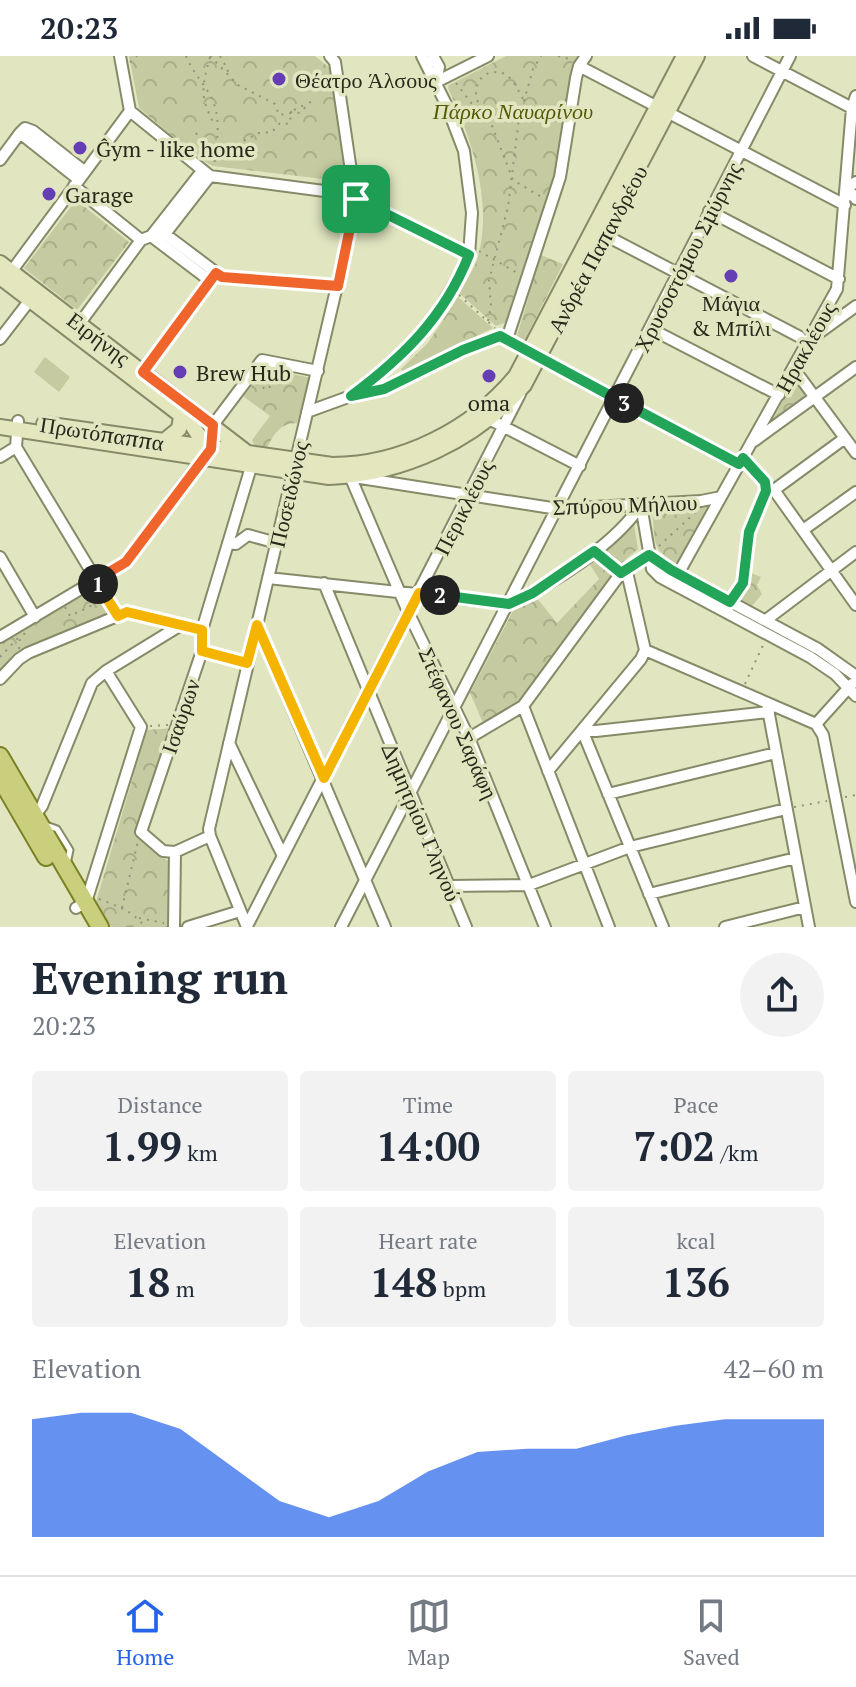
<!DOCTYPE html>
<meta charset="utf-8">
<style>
body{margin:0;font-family:"PT Serif",serif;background:#f2f2f3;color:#1f2937;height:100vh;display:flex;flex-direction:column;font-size:30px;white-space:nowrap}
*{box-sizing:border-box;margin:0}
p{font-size:26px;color:#747a83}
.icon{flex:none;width:44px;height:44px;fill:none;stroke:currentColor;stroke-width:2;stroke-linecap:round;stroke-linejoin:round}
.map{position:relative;height:871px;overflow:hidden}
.drawer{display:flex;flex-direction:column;background:#fff;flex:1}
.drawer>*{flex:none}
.pin{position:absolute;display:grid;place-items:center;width:68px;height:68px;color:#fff;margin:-34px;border-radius:16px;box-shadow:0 4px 12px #0006}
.km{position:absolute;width:40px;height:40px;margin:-20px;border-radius:50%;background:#222;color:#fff;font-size:22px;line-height:40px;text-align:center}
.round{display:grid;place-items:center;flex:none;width:84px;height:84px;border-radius:42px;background:#f2f2f3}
.headline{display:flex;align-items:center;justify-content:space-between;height:136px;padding:0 32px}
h1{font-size:44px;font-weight:700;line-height:60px}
.figures{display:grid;grid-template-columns:repeat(3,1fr);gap:12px;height:136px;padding:8px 32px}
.figures div{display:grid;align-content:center;border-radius:8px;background:#f2f2f3;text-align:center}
.figures b{font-size:40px;font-weight:700}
.figures small{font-size:22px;font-weight:400}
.figures p{font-size:22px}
.chart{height:224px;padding:16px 32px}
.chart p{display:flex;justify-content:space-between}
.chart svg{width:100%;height:144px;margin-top:8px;fill:#2563eb;opacity:.7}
.status{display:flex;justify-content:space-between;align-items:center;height:56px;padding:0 40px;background:#fff;direction:ltr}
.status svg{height:22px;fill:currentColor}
.dock{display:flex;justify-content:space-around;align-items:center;height:112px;border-top:2px solid #e0e1e3;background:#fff;font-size:22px;color:#747a83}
.dock a{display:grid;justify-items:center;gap:4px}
.dock .active{color:#2563eb}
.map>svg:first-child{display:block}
</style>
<div class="status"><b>20:23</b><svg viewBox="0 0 49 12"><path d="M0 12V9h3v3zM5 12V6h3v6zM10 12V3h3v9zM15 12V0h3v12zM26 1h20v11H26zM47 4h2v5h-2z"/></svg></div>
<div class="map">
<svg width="856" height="871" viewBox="0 0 856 871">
<defs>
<pattern id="park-crowns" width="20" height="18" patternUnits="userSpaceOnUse" patternTransform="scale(2)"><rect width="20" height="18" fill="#c5caa0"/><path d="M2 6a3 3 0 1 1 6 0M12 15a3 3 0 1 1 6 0" fill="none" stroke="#a9ae89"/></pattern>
</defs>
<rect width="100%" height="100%" fill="#e1e6c1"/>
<!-- grass -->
<path fill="#c5caa0" d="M45 301 70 321 59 336 34 316Z"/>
<!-- park -->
<path fill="url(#park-crowns)" d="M129 0H315L331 13 348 126 213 110 198 102 139 52Z
M506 0H577L572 8 557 109 507 266 496 270 459 237C465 226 473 215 477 204 494 147 472 84 448 32L449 29Z
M76 144 129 186 77 254 24 212Z
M541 199 563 208 523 287 516 283Z
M458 241 493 272 403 316 401 313 428 287Z
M265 313 307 321 310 324 297 367C280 367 273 379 266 394L256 392 252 384 270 360 243 340Z
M795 323 808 345 773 368 772 365Z
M715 449 680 510C650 493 656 488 652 455Z
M634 468 638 493 626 503 519 647 484 669 470 637 514 553 536 541 557 567 599 523 587 504Z
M749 516 761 521 757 529 762 538 752 550 736 542Z
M92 531 108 560 23 594 0 617V586Z
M173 672 134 779 161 802 172 806 170 871H110L96 846 147 674Z"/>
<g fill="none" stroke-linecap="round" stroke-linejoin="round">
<!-- lane casing -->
<g stroke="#868a68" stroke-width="9">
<path id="lane" d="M46 769 57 773 70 794 67 808"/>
</g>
<!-- street casing -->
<g stroke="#868a68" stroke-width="14">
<path id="street" d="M120 0 130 55 210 120 347 138 469 199
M433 0 439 11 436 26
M753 0 852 52
M579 10 845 149
M436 26 488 0
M20 77 25 72 33 75 84 115
M20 77 78 123
M0 104 20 77
M856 126 847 132 856 143
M74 130 141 184
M709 155 839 223
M599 176 800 281
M165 178 222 221 338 230
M151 180 202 115
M151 180 209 224
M8 220 130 55
M77 271 141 184 151 180 165 178 210 120
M651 273 779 339
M812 282 856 250
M0 283 30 244
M507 283 560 121 576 22 579 10 586 0
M794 313 856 397
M143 316 216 217
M354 339 384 333 463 294 500 280 739 408
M307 356 351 340 407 294 436 259 463 213 469 199 472 157 464 95 446 48 422 0
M489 363 580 410
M18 365 16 391 118 560
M213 369 262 304 318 315
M845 382 774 434 856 549
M754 385 856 311
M0 401 16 391
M350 420 409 558 469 682 545 871
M354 421 558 453 701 445 721 441
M641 449 652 513 660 521 810 601 835 618 856 640
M803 474 856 436
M228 487 236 488 248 479 277 487
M649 499 671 514 818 593 856 620
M0 501 35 561
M626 512 645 594
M678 518 837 233 852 52 856 40
M268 522 509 548C553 528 614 489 641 449
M324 527 466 871
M730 546 743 527 749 476 766 435 765 426 743 402
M766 564 856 496
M257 569 385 871
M0 581 126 506 202 403
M645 594 816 668
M202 595 247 607
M0 623 19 603 28 597 127 556 202 574
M767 648 809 871
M523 650 609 871
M816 668 823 679 856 846
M816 668 852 628
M469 682 523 650 621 517 649 499
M229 687 283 800
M548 715 641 603 645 594
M608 738 776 697
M33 762 42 750 92 627 106 615 181 569
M175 796 163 795 141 776 202 595V574L251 411
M175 796 210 780
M449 830 529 829 630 791 786 753
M649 838 796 802
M76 852 86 846 141 671 106 615
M247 870 520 338
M174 871 175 796
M188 871 240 855
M247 871 210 780 209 773 356 149 335 6 330 0
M341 871 790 0
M663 871 582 674 596 675 769 656
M725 871 805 851"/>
</g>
<!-- secondary casing -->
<g stroke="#868a68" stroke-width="18">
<path id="secondary" d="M0 207 250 399
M0 221 190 366 199 380 202 399
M44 368 332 409C402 409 472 373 516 320L684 0
M0 371 329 421C403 418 475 385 524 329L697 0
M163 386 179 373 181 361 178 355"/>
</g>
<!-- primary casing -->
<g stroke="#7a8023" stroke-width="20">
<path id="primary" d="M0 700 100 871
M0 722 46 801"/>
</g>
<!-- path -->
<path stroke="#92957a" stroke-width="2" stroke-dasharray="2 6" stroke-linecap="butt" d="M186 0C192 15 202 25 210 39 222 60 217 86 214 110
M210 0 238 29 275 48 279 59 291 57
M220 0 228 14 227 17
M558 0 570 3
M210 1C201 33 200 41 215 70
M130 6 137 0
M456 27 478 56 491 67 513 124 543 142
M294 54 306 48
M518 62 510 57 488 59C475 48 471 32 484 19 508 9 514 27 523 43
M196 77 208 98 215 100 259 77 272 76 280 67 289 68 290 63 293 61 291 56 300 57 313 43
M479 195 519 218
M459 239 495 272
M488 265 491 250 489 224 508 151 519 62 533 13 541 0
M256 327 267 334 281 318
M659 490 698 454
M603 502 614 511
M65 551 70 560 99 546
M19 593 20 582 25 577
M0 601 19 581
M745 628 764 587
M150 670 168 669
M845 741 856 739
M794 751 827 745
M99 843C117 850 133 855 145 871
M122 852 138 785
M139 862 164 867"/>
<!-- lane -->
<use href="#lane" stroke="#fff" stroke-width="5"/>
<!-- street -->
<use href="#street" stroke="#fff" stroke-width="10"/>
<!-- secondary -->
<use href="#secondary" stroke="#e4e7be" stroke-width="14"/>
<!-- primary -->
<use href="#primary" stroke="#cacf7e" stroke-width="16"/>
</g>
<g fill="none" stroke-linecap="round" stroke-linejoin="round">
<!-- split-1 casing -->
<g stroke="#fff" stroke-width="16">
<path id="split-1" d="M98 528 96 524 126 506 211 393 213 369 143 316 216 217 222 221 338 230 356 143"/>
</g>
<!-- split-2 casing -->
<g stroke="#fff" stroke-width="16">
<path id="split-2" d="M98 528 118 560 127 556 202 574V595L247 607 257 569 324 722 419 537 440 539"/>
</g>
<!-- split-3 casing -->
<g stroke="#fff" stroke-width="16">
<path id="split-3" d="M440 539 509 548 533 537 594 495 621 517 649 499 671 514 730 546 743 527 749 476 766 435 765 426 743 402 739 408 624 347"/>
</g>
<!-- split-4 casing -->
<g stroke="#fff" stroke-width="16">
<path id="split-4" d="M356 143 469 199C444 262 403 301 351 340L384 333 463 294 500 280 624 347"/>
</g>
<!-- split-1 -->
<use href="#split-1" stroke="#f0652b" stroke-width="10"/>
<!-- split-2 -->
<use href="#split-2" stroke="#f5b400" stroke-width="10"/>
<!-- split-3 -->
<use href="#split-3" stroke="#22a559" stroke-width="10"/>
<!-- split-4 -->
<use href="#split-4" stroke="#22a559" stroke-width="10"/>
</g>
<!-- markers -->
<g fill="#653db5" stroke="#e1e6c1" stroke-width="3">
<circle cx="279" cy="23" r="8"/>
<circle cx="80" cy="92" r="8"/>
<circle cx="49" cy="138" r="8"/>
<circle cx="731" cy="220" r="8"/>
<circle cx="180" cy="316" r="8"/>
<circle cx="489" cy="320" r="8"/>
</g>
<g text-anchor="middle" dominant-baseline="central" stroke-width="7" stroke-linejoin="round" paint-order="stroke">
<!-- poi labels -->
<g font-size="22" fill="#28291b" stroke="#e1e6c1" text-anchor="start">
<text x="295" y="23">Θέατρο Άλσους</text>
<text x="96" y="92">Ĝym - like home</text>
<text x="65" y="138">Garage</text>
<text x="731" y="246" text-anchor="middle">Μάγια<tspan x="731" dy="25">&amp; Μπίλι</tspan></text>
<text x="196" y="316">Brew Hub</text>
<text x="489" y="346" text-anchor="middle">oma</text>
</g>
<!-- park labels -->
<g font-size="22" font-style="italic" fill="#545905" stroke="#e1e6c1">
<text x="513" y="54">Πάρκο Ναυαρίνου</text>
</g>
<!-- street labels -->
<g font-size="22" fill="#28291b" stroke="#e1e6c1">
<text transform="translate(597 193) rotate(-62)">Ανδρέα Παπανδρέου</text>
<text transform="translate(687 201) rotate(-63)">Χρυσοστόμου Σμύρνης</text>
<text transform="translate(99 282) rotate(37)">Ειρήνης</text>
<text transform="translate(805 291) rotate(-61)">Ηρακλέους</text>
<text transform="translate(102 377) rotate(9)">Πρωτόπαππα</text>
<text transform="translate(288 438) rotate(-77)">Ποσειδώνος</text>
<text transform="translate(625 448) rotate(-2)">Σπύρου Μήλιου</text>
<text transform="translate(463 451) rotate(-63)">Περικλέους</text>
<text transform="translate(180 660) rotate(-71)">Ισαύρων</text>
<text transform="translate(459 667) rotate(66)">Στέφανου Σαράφη</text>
<text transform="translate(422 766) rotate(67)">Δημητρίου Γληνού</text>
</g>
</g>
</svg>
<div class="pin" style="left:356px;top:143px;background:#1e9e55"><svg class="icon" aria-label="arrive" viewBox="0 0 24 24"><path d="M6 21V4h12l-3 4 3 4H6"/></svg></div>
<b class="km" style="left:98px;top:528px">1</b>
<b class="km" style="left:440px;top:539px">2</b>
<b class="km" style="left:624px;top:347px">3</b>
</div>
<section class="drawer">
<div class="headline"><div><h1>Evening run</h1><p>20:23</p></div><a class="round"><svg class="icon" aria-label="share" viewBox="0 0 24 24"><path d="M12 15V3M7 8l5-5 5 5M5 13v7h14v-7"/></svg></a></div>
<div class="figures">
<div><p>Distance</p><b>1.99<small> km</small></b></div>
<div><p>Time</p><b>14:00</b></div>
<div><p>Pace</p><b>7:02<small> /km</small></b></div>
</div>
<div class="figures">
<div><p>Elevation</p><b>18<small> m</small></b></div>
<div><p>Heart rate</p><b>148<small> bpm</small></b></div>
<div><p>kcal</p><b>136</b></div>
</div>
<div class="chart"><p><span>Elevation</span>42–60 m</p>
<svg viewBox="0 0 160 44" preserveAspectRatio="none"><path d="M0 44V8L10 6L20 6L30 11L40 22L50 33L60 38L70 33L80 24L90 18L100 17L110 17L120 13L130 10L140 8L150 8L160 8V44z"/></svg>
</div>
</section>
<nav class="dock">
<a class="active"><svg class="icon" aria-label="home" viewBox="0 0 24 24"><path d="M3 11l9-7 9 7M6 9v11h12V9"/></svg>Home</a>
<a><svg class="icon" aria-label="map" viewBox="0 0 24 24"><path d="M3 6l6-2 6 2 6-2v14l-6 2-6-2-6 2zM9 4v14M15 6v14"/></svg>Map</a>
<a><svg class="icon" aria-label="saved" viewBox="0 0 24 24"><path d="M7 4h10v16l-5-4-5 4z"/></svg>Saved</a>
</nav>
